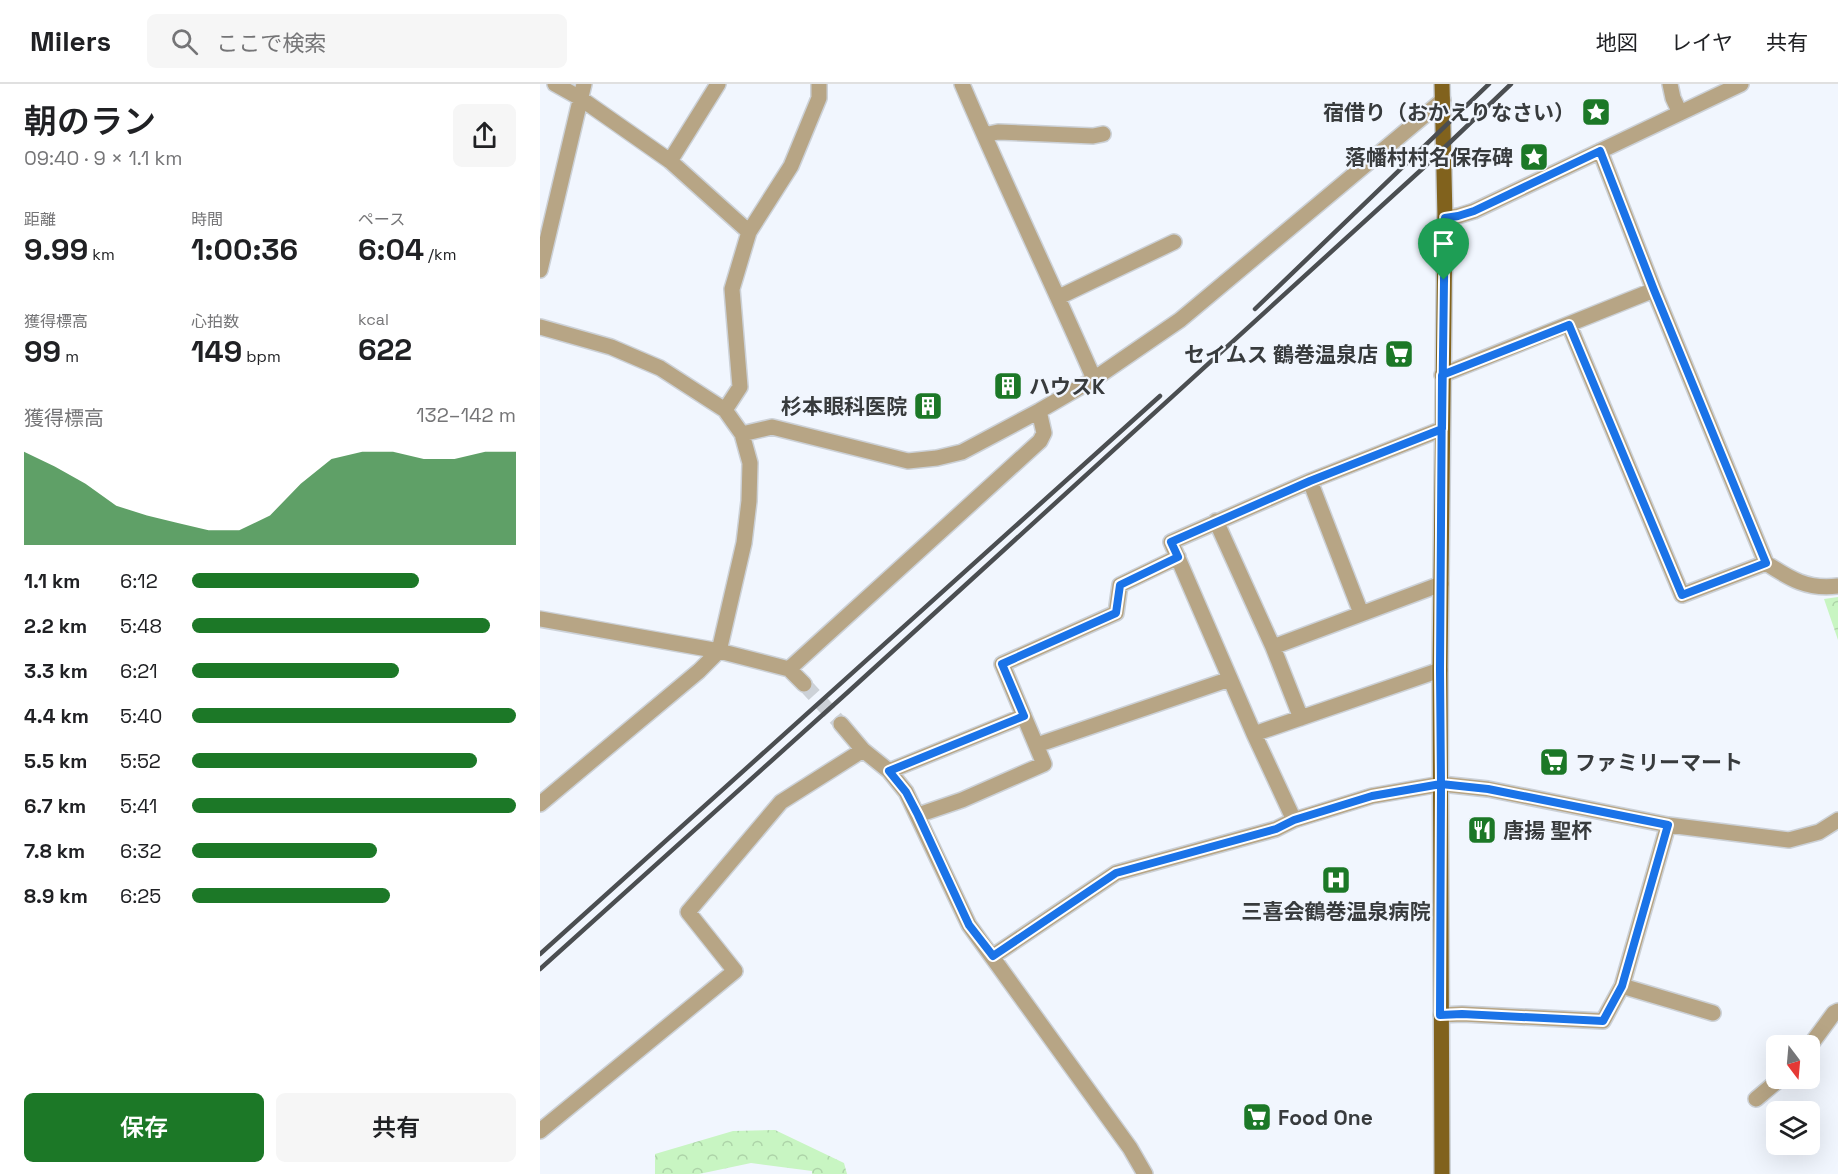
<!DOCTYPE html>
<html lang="ja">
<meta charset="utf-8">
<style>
body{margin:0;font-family:"Space Grotesk","Noto Sans JP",sans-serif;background:#f6f6f6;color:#202124;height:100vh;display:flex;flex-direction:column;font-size:22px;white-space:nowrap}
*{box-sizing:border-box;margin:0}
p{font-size:20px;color:#757577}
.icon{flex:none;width:33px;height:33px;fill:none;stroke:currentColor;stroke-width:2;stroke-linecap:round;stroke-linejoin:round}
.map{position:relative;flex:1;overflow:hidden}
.details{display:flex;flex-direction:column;background:#fff;width:540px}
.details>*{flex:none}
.needle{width:39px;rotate:164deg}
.fabs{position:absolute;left:1226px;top:951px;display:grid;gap:12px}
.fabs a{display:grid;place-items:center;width:54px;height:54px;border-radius:9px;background:#fff;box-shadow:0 6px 24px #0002;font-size:30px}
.pin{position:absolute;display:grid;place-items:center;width:51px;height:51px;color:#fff;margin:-62px -26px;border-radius:50% 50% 50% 0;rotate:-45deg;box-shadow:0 0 6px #0007}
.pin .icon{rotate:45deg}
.round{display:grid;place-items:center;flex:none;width:63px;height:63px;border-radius:9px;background:#f6f6f6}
.head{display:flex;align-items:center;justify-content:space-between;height:102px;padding:0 24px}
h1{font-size:33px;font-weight:600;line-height:45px}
.stats{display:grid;grid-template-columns:repeat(3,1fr);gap:9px;height:102px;padding:6px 24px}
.stats div{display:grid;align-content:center}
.stats b{font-size:30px;font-weight:600}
.stats small{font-size:16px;font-weight:400}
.stats p{font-size:16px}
.chart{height:168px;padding:12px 24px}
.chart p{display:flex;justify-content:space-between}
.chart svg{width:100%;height:108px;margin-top:6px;fill:#1c7827;opacity:.7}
.button{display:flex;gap:12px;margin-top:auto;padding:12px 24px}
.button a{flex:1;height:69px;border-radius:9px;background:#1c7827;color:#fff;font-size:24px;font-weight:600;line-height:69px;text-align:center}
.button a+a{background:#f6f6f6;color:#202124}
ul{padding:0 24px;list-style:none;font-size:20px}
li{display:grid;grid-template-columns:96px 72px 1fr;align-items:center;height:45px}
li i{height:15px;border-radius:8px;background:#1c7827}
header{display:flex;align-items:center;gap:36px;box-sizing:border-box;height:84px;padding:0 30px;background:#fff;border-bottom:2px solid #e0e0e0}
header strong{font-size:28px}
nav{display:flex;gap:33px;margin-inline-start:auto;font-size:21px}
.search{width:420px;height:54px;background:#f6f6f6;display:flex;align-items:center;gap:15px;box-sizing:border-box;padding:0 21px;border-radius:9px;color:#757577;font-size:22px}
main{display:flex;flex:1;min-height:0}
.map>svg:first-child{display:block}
</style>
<header>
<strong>Milers</strong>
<div class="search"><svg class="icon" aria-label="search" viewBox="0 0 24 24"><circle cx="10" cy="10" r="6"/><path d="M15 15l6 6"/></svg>ここで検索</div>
<nav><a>地図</a><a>レイヤ</a><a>共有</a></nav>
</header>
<main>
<section class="details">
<div class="head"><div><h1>朝のラン</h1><p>09:40 · 9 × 1.1 km</p></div><a class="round"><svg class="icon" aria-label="share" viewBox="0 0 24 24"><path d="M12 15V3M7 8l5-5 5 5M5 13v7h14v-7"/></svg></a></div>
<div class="stats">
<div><p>距離</p><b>9.99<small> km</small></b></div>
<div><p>時間</p><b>1:00:36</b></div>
<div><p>ペース</p><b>6:04<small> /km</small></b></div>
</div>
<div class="stats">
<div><p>獲得標高</p><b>99<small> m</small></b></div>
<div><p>心拍数</p><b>149<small> bpm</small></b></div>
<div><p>kcal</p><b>622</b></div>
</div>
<div class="chart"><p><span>獲得標高</span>132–142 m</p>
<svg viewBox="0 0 160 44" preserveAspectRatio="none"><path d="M0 44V6L10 12L20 19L30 28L40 32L50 35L60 38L70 38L80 32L90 19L100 9L110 6L120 6L130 9L140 9L150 6L160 6V44z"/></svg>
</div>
<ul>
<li><b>1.1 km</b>6:12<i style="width:70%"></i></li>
<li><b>2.2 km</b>5:48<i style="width:92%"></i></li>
<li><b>3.3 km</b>6:21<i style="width:64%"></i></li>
<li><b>4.4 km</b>5:40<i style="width:100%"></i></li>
<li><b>5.5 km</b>5:52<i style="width:88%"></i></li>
<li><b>6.7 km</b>5:41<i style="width:100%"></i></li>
<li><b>7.8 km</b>6:32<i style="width:57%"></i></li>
<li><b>8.9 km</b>6:25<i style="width:61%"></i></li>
</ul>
<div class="button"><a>保存</a><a>共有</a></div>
</section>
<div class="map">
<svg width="1298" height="1090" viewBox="0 0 1298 1090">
<defs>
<pattern id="forest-crowns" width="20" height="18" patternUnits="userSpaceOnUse" patternTransform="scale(1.5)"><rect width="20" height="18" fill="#c8f5c2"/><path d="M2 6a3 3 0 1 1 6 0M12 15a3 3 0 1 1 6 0" fill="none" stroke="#add3a8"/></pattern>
</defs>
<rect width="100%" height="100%" fill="#f1f6fe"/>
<!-- forest -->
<path fill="url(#forest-crowns)" d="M1298 513V556L1284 515Z
M235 1046 304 1079 307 1090H272V1087L211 1079 159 1090H115V1070L193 1047Z"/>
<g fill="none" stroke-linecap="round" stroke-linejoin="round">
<!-- minor-tunnel -->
<path stroke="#ccd1d7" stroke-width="15" stroke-dasharray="15 8" stroke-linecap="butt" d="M264 600 301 640"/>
<!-- minor casing -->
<g stroke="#ccd1d7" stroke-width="18">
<path id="minor" d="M15 0 40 14 130 77 209 148
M422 0C464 99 511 196 554 295
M1130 0 1133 14 1140 29
M444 51 458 48 553 52 563 50
M1060 67 1114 206 1226 479C1250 495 1268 506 1298 502
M130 77 178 0
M905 134 918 132 934 127 1201 0
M0 186 44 0
M519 213 634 158
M1029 241 1142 511 1226 479
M0 243 71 263 120 284 185 326 202 350 210 379 209 417 204 459 179 567 159 587 0 720
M902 291 1114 206
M185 326 200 303 192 205 209 148 251 82 279 14V0
M202 350 232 343 368 377 397 374 422 368 499 327 554 295 640 236 903 16
M770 397 821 529
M676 437 733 563 761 634
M0 535 179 567 249 585 264 600
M733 563 901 500
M249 585 500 357 504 349 499 327
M301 640 323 666 349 687 366 708 429 841 590 1064 605 1090
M714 650 900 586
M497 661 690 595
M349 687 484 632
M378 731 422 716 504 680 462 580 576 529 580 501 638 473
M754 736 714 650 631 458 770 397 902 345
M453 872 576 789 736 745 754 736 832 712 901 700 948 705 1128 741 1249 756 1279 748 1298 736
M1082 902 1128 741
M901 931 922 930 1063 937 1082 902 1173 929
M1269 963 1294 929 1298 927
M1216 1015 1241 994
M0 1047 195 887 148 828 241 718 323 666"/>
</g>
<!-- major casing -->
<g stroke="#ccd1d7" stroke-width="18">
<path id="major" d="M902 1090 900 586 905 134 902 0"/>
</g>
<!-- minor -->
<use href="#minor" stroke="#b7a585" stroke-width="15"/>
<!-- major -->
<use href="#major" stroke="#81621d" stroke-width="15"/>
<!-- rail -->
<path stroke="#4b4e51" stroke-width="4.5" d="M715 225 949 0
M0 870 620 312
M0 885 308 608 881 86 971 0"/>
</g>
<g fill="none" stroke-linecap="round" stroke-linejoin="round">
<!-- route casing -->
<g stroke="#fff" stroke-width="12">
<path id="route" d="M904 196 902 345 770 397 631 458 638 473 580 501 576 529 462 580 484 632 349 687 366 708 378 731 429 841 453 872 576 789 736 745 754 736 832 712 901 700 900 931 922 930 1063 937 1082 902 1128 741 948 705 901 700 900 586 902 291 1029 241 1142 511 1226 479 1114 206 1060 67 934 127 918 132 905 134 904 196"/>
</g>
<!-- route -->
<use href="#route" stroke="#1a73e8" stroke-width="8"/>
</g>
<!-- icons -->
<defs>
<g id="sight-square" transform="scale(1.5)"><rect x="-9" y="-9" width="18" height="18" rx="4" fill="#1c7827" stroke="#f1f6fe"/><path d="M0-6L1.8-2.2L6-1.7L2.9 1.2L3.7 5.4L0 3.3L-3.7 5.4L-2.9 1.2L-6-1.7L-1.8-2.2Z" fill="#fff"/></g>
<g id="supermarket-square" transform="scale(1.5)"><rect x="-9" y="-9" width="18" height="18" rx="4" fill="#1c7827" stroke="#f1f6fe"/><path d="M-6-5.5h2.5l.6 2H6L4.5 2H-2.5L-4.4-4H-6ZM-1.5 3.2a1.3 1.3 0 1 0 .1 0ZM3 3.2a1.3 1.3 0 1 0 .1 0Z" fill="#fff"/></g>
<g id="building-square" transform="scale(1.5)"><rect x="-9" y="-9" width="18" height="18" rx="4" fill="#1c7827" stroke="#f1f6fe"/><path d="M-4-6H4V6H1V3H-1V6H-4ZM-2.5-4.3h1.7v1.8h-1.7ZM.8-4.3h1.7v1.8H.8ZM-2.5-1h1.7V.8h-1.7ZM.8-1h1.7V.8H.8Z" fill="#fff"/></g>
<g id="restaurant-square" transform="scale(1.5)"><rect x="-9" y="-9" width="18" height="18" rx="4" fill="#1c7827" stroke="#f1f6fe"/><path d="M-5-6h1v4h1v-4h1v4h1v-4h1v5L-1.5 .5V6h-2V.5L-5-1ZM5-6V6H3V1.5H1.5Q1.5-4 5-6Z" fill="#fff"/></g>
<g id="hospital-square" transform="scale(1.5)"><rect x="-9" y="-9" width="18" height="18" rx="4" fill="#1c7827" stroke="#f1f6fe"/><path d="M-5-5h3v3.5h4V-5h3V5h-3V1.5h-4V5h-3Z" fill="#fff"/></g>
</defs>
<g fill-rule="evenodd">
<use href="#sight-square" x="1056" y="28"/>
<use href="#sight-square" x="994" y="73"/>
<use href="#supermarket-square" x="859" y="270"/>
<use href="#building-square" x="468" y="302"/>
<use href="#building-square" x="388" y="322"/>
<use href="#supermarket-square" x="1014" y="678"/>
<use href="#restaurant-square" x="942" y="746"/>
<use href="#hospital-square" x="796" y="796"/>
<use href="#supermarket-square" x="717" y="1033"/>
</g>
<g text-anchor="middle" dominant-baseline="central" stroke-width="4.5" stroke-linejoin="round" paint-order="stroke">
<!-- poi labels -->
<g font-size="21" font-weight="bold" fill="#383b3d" stroke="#f1f6fe" text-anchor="end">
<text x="1035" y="28">宿借り（おかえりなさい）</text>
<text x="973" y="73">落幡村村名保存碑</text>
<text x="838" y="270">セイムス 鶴巻温泉店</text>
<text x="489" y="302" text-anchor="start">ハウスK</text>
<text x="367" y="322">杉本眼科医院</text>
<text x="1035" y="678" text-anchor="start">ファミリーマート</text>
<text x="963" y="746" text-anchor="start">唐揚 聖杯</text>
<text x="796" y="827" text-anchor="middle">三喜会鶴巻温泉病院</text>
<text x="738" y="1033" text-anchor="start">Food One</text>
</g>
</g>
</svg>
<div class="fabs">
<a><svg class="needle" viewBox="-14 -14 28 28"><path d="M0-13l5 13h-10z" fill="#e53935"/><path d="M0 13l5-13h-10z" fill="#757577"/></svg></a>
<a><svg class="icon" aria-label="layers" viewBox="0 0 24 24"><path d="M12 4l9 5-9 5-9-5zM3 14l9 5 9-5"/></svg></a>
</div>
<div class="pin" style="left:904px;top:196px;background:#1e9e55"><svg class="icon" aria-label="arrive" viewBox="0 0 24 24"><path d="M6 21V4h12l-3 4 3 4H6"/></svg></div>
</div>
</main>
